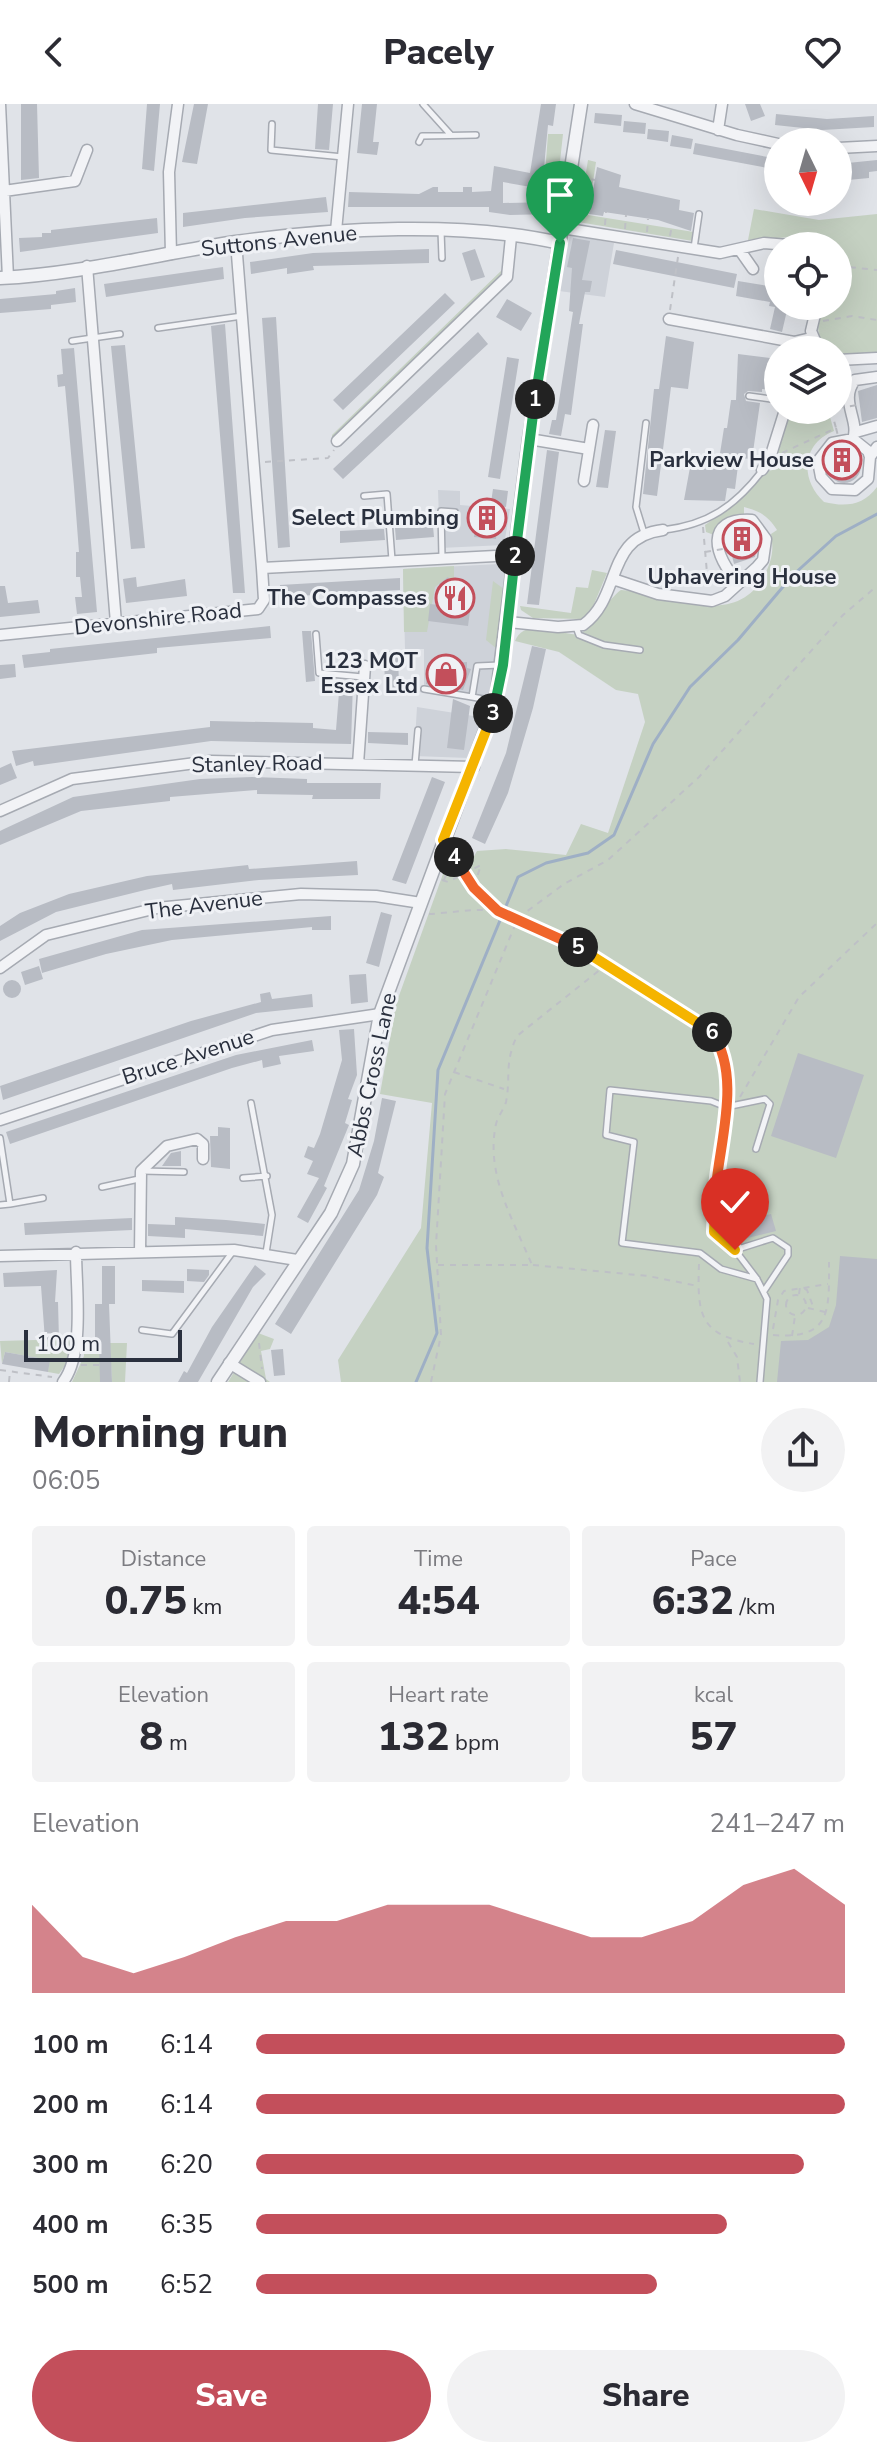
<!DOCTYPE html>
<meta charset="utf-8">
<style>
body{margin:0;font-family:"Nunito Sans",sans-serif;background:#f2f2f3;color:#2b2b33;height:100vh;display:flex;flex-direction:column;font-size:30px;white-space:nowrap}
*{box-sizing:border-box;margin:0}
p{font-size:26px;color:#7c7c81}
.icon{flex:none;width:44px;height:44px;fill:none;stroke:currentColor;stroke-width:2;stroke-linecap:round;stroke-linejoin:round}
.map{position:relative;height:1278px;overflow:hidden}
.sheet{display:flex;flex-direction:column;background:#fff;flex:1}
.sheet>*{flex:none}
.needle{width:52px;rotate:175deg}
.tools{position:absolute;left:764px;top:24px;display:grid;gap:16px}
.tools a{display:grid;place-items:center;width:88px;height:88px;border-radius:50%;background:#fff;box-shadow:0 8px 32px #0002;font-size:40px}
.scale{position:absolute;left:24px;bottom:20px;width:158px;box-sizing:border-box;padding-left:8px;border:4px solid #2a303e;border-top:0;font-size:22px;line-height:28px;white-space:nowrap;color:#2a303e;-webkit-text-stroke:6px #eff1f5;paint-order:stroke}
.pin{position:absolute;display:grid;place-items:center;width:68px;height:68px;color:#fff;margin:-82px -34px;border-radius:50% 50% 50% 0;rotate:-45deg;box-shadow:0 0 8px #0007}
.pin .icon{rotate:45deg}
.km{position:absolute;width:40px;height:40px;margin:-20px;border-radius:50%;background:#222;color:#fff;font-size:22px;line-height:40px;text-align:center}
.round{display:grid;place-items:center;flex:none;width:84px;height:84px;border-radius:42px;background:#f2f2f3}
.headline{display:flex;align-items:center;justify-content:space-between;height:136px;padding:0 32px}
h1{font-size:44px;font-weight:800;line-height:60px}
.stats{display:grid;grid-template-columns:repeat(3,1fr);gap:12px;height:136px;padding:8px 32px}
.stats div{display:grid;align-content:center;border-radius:8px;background:#f2f2f3;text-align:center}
.stats b{font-size:40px;font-weight:800}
.stats small{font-size:22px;font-weight:400}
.stats p{font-size:22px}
.chart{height:224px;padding:16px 32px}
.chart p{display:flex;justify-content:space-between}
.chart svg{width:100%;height:144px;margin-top:8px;fill:#c34f5b;opacity:.7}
.action{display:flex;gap:16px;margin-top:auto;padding:16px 32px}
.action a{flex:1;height:92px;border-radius:48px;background:#c34f5b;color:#fff;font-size:32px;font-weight:800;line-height:92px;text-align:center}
.action a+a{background:#f2f2f3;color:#2b2b33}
ul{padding:0 32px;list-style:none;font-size:26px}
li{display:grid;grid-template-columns:128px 96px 1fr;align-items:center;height:60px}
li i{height:20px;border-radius:10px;background:#c34f5b}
header{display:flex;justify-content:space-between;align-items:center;height:104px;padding:0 32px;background:#fff;font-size:36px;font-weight:800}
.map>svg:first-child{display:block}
</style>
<header><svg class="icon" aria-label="back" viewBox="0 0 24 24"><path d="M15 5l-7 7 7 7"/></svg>Pacely<svg class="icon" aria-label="heart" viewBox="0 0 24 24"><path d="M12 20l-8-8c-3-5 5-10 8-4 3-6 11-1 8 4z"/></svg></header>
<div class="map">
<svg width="877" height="1278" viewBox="0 0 877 1278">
<rect width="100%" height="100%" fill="#e0e3e8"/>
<!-- built -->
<path fill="#ced2d9" d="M570 131 614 139 605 193 559 187Z
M438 386 460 387V401L510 405 504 441 440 444Z
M499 460 506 466 491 599 419 588 424 582V545H405L403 465Z
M417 603 486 614 469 654 414 652Z"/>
<!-- green -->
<path fill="#c5d1c2" d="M548 30H563L557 85 544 84Z
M588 56 596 58 588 111 700 129 699 138 578 118Z
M754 105 819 116 877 110V248L838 252V246H827C815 232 817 218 823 202H838V142H819L806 132 748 136Z
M504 164 498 177 332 334V331Z
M791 306H828L834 327C801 340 800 376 824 398 845 403 863 402 877 383V1278H341L338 1256 421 1124 432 999 380 990 396 900 452 745 473 754 477 747 506 745 566 751 581 720 608 729 645 618 638 590 616 586 559 548 515 537C525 511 563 533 582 530 584 526 616 488 621 486 667 489 734 527 764 472 772 456 774 447 771 430L777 426C768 412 760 407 744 403V411L725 416 714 431 706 428 705 421 739 397 762 368 778 365 783 355 778 349Z
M454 462V482L448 473 435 483 427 528H404L403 465Z
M592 466 607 469 592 505 582 515 533 514 521 506 520 502 571 509 576 483 588 484Z
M493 477 504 485 497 545 486 536Z
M258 1229 274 1235 270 1245 261 1247 266 1275 270 1278H228Z
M71 1235 68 1257 59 1270 48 1268 49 1256 5 1248 2 1260 0 1237Z
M84 1239H127L125 1278H112L110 1241 100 1278H72L84 1252Z"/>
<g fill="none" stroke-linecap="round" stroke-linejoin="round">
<!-- stream -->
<path stroke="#9eafc5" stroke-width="3" d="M416 1278 437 1229 427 1144 438 966 518 773 546 759 588 749 614 731 653 640 690 583 738 536 793 471 836 432 877 410"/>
</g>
<!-- building -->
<path fill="#b8bcc4" d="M21 0H37L39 74 21 76Z
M147 0H160L154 67 142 65Z
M194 0H208L197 60 182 58Z
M318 0H333L329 46 315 45Z
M362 0H377L373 38H379L377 51 357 49Z
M541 0H556L553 22 548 21 542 85 503 78V99L550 98 551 110 510 111 489 108V103H348L349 88 419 90 433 83H438V88H463V83H472V88L491 87 494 62 530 69Z
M745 0H760L765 12 751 17Z
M595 9 622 11 621 22 594 19Z
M776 10 827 15 874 12V23L822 26 775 21Z
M624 17 646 19 645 30 623 28Z
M648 25 669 27 668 38 647 35Z
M672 31 693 35 691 45 670 42Z
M695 39 778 55V66L693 50Z
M877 56V67L869 68V74L848 76V71H838V60Z
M597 63 621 71 619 83 680 96 679 106 694 109 691 127 658 116 604 108 603 112 589 110Z
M326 93 328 108 245 114 183 123V109Z
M157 114 158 129 20 148 19 134 42 133V129H51V126Z
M573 134 590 137 582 176 592 177 590 188H585L579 220H583L571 311 565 310 561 332 549 330 552 316H556L573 208 569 207 572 164 567 163Z
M429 145V159L313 162 314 166 287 170V164L251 170 250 158 313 149Z
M475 145 485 173 471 177 462 149Z
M616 146 737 170 734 184 613 160Z
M774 155H778V202H788L782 228 770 225 775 203 769 202 770 198 736 192 738 177 768 182Z
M223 163 224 175 106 193 104 180Z
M75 184 76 198 51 201V205L0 209V195L56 190V187Z
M445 189 455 199 343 306 333 296Z
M507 195 532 209 521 227 496 213Z
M276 213 290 443 278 444 262 214Z
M225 220 245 489H233L211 222Z
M478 228 488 240 343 375 333 365Z
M666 232 694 238 688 285 671 283 657 392 643 390 654 285H659Z
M125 241 145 444 131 445 111 242Z
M74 244 97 508 77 510 75 493H82L80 473H76V448H79L74 383 65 282 58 283 57 271 63 270 61 245Z
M738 250 778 255 775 286 762 285V288L748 287 744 290 746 297 760 299 752 355 739 354 735 385 727 384 725 397 684 396 691 358 718 362 724 324H727L731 296H736Z
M507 253 519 255 500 375 488 373Z
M877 281V314L862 318 858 287Z
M605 326 616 327 608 384 596 383Z
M827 362a17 17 0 1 1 34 0a17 17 0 1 1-34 0Z
M547 346 559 348 539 501 527 500Z
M493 385 508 387 506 403 500 402 496 435 474 433 478 404 490 405Z
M433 422 434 433 396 436 395 424Z
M748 424 758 437 755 453 734 460 727 432 738 425Z
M380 425H384L385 436 340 439V427Z
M136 473 137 483 185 475 187 492 126 499 123 475Z
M448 473 454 482 473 484 468 522 428 517 430 500 439 501V480Z
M400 474V486L280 493V481Z
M0 482H5L8 499 38 496 40 509 0 513Z
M270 522 271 534 157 544V549L24 564 22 551 50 548V545Z
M302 527H311L315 577 306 578Z
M532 542 546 545 533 604 508 689 485 740 472 734 506 649Z
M384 547H398L399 585H385Z
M467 558V564L471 565 463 586 426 580 428 561Z
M15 560 16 573 0 575V561Z
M340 576 353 578 351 640 211 637 34 662 33 657 16 662 12 647 210 623V617L313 619V624L336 626Z
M453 595 470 602 464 646 447 644Z
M368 628 408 629V641L368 639Z
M11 659 17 674 0 681V664Z
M252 673 307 675V679H381L380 695H312L313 691 257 690V686L170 693V697L81 707 0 741V727L4 725 73 693 200 675Z
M432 673 445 678 406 780 392 776Z
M357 757 358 771 259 776 173 786 172 780 145 786 56 808 0 837V822L20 809 69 790 147 772 248 761 249 765Z
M381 808 392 811 379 863 366 859Z
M331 812V826H312V823L172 836 106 850 42 869 39 855 142 826Z
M39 862 43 875 25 881 21 868Z
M366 870 368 898 351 900 349 871Z
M3 885a9 9 0 1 1 18 0a9 9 0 1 1-18 0Z
M270 888 272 895 312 890 313 903 256 909 3 996 0 982 191 917 261 898 260 890Z
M354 925 357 971 348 995 352 996 345 1019 349 1021 324 1082 327 1084 308 1119 297 1113 319 1074 307 1070 313 1057 304 1053 308 1042 314 1044 320 1030 342 956 339 926Z
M312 936 314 947 279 952 281 960 263 964 262 956 232 964 10 1040 6 1028 236 951Z
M798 949 864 971 836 1054 771 1032Z
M382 994 396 997 378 1069 384 1073 377 1091 291 1230 275 1220 359 1086 374 1037Z
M218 1023 230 1024V1065L211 1063 210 1032H218Z
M181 1047V1062H162L171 1049Z
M771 1110 776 1127 743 1135 738 1118Z
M175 1113 226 1116 265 1120 263 1132 185 1125V1134L148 1132V1120L175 1121Z
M132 1114V1126L25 1131 24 1119Z
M840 1152 877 1155V1278H777L781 1237 808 1236 829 1223 836 1201Z
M255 1161 266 1170 253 1183 198 1278H178L184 1267 187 1269 212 1223Z
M102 1162H115V1200H109L112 1278H100L99 1238H95V1200H102Z
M187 1165 209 1166V1171L204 1178 187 1177Z
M57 1166 55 1198H58L59 1236H45L41 1182 4 1183 3 1169Z
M142 1176 184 1177V1189L142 1187Z
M283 1245 285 1271 274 1272 271 1246Z
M5 1248 50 1256 48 1268 2 1260Z"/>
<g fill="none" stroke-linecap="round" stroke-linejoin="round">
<!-- service casing -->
<g stroke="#a6aab2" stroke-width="8">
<path id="service" d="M423 0 450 30
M272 20 271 46 343 53
M419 38 422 32 476 31
M441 127 442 154
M694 144 699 110
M158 224 242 212
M72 237 120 230
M749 292 778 296
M364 392 387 390 392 456
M663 426C708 421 735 402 762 367
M644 429 636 403 646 319
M442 454 441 407 455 408
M576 523 579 531 604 541 640 546
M316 530 319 569 363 573
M424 585 472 593
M495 597 472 593 477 562 500 561
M415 661 418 626
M251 999 272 1111 266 1149
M726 1003 712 1120 719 1135 735 1146 757 1175 767 1195 760 1278
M0 1034 10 1100 43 1094
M756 1045 770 1000 765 995 726 1003 711 997 610 986 606 1031 634 1038 622 1139 700 1149 721 1165 757 1175
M142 1067 184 1068
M243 1074 267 1072
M102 1083 139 1075
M0 1101 10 1100
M735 1146 773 1134 788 1144V1151L764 1187
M142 1226 172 1230 234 1146"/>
</g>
<!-- minor casing -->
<g stroke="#a6aab2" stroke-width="13">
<path id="minor" d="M0 0 8 174
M635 0 737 31 778 40
M718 26 722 0
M838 44 877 42
M4 87 75 77 87 46
M562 124 720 149 764 139 801 142
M336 127 348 0
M236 138 262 464
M739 145 753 165
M171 150 169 68 178 0
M87 162 116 519
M817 202 811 227 819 246
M669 215 794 238 811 234
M838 256 877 254
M856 328 877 322
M529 335 589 345
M853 335C860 316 839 297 855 276L877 273
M337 337 507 173 511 133
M870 353 868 347 853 335 832 339 818 357 821 373 832 385 855 386 868 375 870 353 877 343
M762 366 770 354 785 306
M584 377 593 321
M613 475 658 490 712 497 725 492 757 463 763 456 766 435 752 416C703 413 714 453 738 478
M508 518 558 523 583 521C623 492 604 433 663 426
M0 531 258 505 264 496 262 464 515 451
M358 660 365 562
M0 707 72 675 211 657 474 663
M0 864 46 831 157 804 301 790 376 792 421 799
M0 1016 272 926 380 910
M140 1148 141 1067 167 1042 197 1035 203 1040V1055
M0 1152 234 1146 297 1156
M229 1259 260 1278
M63 1278C85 1249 76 1184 76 1148"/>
</g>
<!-- tertiary casing -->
<g stroke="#a6aab2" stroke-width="15">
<path id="tertiary" d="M0 174C79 170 158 150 236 138 335 124 462 117 560 139
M218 1278 331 1109 353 1060 380 910 496 597 529 335 581 0"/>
</g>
<!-- path -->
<path stroke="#bec0c6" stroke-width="2" stroke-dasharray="6 6" stroke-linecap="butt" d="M580 72 595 76
M577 96 591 99
M605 121 606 108
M625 125 626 111
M647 128 648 115
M670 132 672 121
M838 162 877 166
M670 206 678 153
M823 217 852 212 877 216
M782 349 836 324 831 306
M265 358 328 354 334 346
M703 423 707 469
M451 749 474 784 497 806
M442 776 448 778 481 761 474 782
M444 776 453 752
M429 810C450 809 474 804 496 807 527 811 695 905 713 930 727 949 728 970 726 994
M454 968 504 985
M740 993 799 893 877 819
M699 1160C697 1212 700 1231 754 1240
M438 1161H532C514 1117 485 1071 496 1020 498 1012 504 1005 506 998 511 973 504 959 517 932L607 860
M533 1161 648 1172 698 1182
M799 1190 800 1183 807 1186 814 1205
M786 1201a10 10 0 1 1 20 0a10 10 0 1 1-20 0Z
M808 1204 825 1208
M773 1225 778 1196 784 1187 828 1180
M773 1231C832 1236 829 1206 829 1158
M792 1232 795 1212
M728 1238 737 1253 740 1278
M259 1239 262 1265
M81 1261H100
M0 1266 52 1273
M9 1278 10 1267
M431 1278 441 1231 436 1141 445 990 518 814 564 780 608 756 699 673 843 511 877 482"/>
<!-- service -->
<use href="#service" stroke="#f2f3f6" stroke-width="5"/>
<!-- minor -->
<use href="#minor" stroke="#f2f3f6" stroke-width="10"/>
<!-- tertiary -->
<use href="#tertiary" stroke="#f2f3f6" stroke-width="12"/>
<!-- path-bridge -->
<path stroke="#bec0c6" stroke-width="2" stroke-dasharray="6 6" stroke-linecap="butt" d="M838 304 858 301
M836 324 841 344
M705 448 728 444"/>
</g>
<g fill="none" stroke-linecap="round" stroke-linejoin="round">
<!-- split-1 casing -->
<g stroke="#fff" stroke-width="16">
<path id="split-1" d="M535 295 560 139"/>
</g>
<!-- split-2 casing -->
<g stroke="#fff" stroke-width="16">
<path id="split-2" d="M515 452 535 295"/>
</g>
<!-- split-3 casing -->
<g stroke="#fff" stroke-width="16">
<path id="split-3" d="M493 609 503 561 515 452"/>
</g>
<!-- split-4 casing -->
<g stroke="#fff" stroke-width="16">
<path id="split-4" d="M454 753 443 736 493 609"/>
</g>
<!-- split-5 casing -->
<g stroke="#fff" stroke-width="16">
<path id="split-5" d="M454 753 474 784 498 807 578 843"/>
</g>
<!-- split-6 casing -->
<g stroke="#fff" stroke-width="16">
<path id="split-6" d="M578 843 712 928"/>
</g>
<!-- split-7 casing -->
<g stroke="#fff" stroke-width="16">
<path id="split-7" d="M712 928C741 971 721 1033 716 1082"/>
</g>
<!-- split-8 casing -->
<g stroke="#fff" stroke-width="16">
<path id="split-8" d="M716 1082 714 1128 735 1146"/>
</g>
<!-- split-1 -->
<use href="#split-1" stroke="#22a559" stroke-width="10"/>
<!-- split-2 -->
<use href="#split-2" stroke="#22a559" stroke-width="10"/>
<!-- split-3 -->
<use href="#split-3" stroke="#22a559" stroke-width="10"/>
<!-- split-4 -->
<use href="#split-4" stroke="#f5b400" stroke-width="10"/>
<!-- split-5 -->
<use href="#split-5" stroke="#f0652b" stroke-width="10"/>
<!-- split-6 -->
<use href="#split-6" stroke="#f5b400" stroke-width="10"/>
<!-- split-7 -->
<use href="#split-7" stroke="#f0652b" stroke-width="10"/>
<!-- split-8 -->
<use href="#split-8" stroke="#f5b400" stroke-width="10"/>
</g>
<!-- icons -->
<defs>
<g id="building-ring" transform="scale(2)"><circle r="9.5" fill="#eff1f5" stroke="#c34f5b" stroke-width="1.5"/><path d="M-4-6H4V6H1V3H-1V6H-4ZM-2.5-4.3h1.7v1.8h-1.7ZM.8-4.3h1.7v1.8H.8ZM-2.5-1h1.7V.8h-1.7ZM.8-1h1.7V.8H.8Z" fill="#c34f5b"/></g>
<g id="restaurant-ring" transform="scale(2)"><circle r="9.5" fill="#eff1f5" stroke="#c34f5b" stroke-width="1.5"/><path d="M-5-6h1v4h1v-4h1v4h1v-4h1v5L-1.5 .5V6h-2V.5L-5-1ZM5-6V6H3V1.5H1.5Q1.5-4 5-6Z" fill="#c34f5b"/></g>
<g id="shop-ring" transform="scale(2)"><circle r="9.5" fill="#eff1f5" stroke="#c34f5b" stroke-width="1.5"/><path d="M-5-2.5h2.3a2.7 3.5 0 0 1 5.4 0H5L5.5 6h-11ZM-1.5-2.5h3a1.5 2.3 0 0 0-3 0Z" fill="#c34f5b"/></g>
</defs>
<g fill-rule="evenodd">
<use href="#building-ring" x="842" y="356"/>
<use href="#building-ring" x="487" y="414"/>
<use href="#building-ring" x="742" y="435"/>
<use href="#restaurant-ring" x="455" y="494"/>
<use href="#shop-ring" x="446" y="570"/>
</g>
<g text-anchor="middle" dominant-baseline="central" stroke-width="6" stroke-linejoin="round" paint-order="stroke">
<!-- street labels -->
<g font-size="22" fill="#2a303e" stroke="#eff1f5">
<text transform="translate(279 137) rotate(-6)">Suttons Avenue</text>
<text transform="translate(158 515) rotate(-6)">Devonshire Road</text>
<text transform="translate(257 660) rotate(-1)">Stanley Road</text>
<text transform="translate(204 801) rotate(-7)">The Avenue</text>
<text transform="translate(188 953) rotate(-18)">Bruce Avenue</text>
<text transform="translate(372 971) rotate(-78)">Abbs Cross Lane</text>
</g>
<!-- poi labels -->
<g font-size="22" font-weight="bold" fill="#2a303e" stroke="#eff1f5" text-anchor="end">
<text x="814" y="356">Parkview House</text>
<text x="459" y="414">Select Plumbing</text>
<text x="742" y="473" text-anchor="middle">Uphavering House</text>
<text x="427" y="494">The Compasses</text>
<text x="418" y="557">123 MOT<tspan x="418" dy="25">Essex Ltd</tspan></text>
</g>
</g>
</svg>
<div class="tools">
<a><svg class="needle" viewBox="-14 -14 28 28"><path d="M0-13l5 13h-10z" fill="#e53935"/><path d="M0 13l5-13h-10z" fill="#7c7c81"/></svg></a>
<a><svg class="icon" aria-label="locate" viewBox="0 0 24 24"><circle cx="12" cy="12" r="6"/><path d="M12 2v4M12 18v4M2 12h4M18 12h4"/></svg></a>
<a><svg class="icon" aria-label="layers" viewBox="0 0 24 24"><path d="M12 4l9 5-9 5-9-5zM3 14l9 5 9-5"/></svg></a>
</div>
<div class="scale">100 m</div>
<div class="pin" style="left:560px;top:139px;background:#1e9e55"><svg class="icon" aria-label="arrive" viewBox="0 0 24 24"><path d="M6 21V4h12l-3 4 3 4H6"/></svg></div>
<div class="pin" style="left:735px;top:1146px;background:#d93025"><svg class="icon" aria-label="check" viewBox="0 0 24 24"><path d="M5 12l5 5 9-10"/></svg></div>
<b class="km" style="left:535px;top:295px">1</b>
<b class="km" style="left:515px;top:452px">2</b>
<b class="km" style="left:493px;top:609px">3</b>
<b class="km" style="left:454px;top:753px">4</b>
<b class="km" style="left:578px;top:843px">5</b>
<b class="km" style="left:712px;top:928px">6</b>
</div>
<section class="sheet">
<div class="headline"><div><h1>Morning run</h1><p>06:05</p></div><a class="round"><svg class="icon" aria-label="share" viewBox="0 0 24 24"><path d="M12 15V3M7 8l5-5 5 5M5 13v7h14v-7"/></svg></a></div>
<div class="stats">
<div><p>Distance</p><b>0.75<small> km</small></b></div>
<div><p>Time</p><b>4:54</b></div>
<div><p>Pace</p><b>6:32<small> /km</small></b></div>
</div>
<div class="stats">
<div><p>Elevation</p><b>8<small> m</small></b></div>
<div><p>Heart rate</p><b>132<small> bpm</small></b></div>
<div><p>kcal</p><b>57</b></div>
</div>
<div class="chart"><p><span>Elevation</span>241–247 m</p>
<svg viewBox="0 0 160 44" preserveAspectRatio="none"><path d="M0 44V17L10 33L20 38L30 33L40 27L50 22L60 22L70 17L80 17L90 17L100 22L110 27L120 27L130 22L140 11L150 6L160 17V44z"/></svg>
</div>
<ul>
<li><b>100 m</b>6:14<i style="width:100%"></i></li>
<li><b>200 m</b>6:14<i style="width:100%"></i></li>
<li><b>300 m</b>6:20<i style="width:93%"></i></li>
<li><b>400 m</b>6:35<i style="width:80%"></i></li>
<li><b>500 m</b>6:52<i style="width:68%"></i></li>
</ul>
<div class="action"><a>Save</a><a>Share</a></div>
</section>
